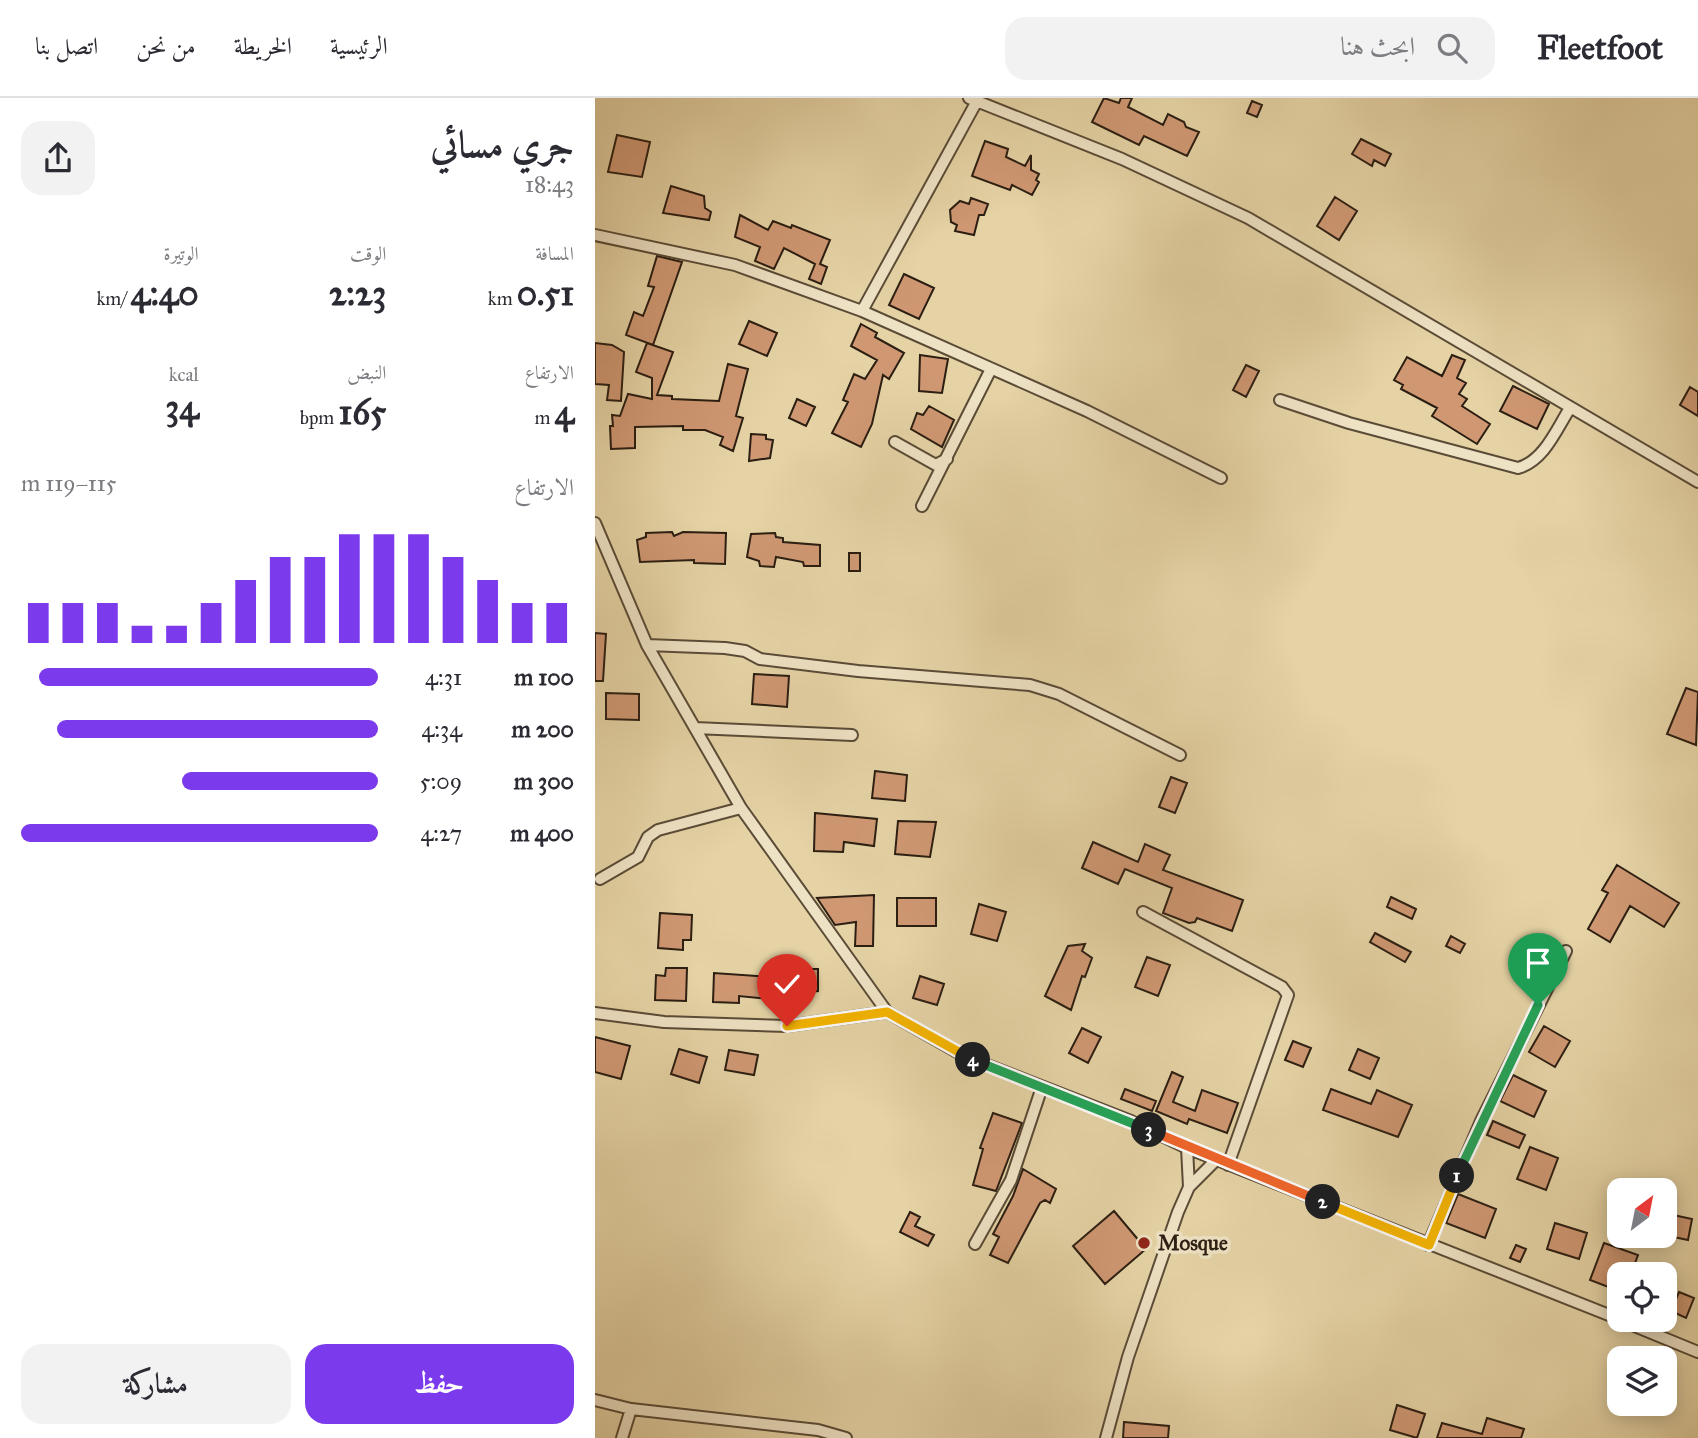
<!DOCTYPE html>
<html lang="ar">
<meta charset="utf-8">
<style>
body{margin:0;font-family:"IM FELL Great Primer",Amiri,serif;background:#f2f2f3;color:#2b2b33;direction:rtl;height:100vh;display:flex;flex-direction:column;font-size:26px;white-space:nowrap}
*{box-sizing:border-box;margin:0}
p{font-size:23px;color:#7c7c81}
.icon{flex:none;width:38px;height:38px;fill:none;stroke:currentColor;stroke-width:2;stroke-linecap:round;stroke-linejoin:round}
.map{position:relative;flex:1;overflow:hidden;direction:ltr}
.drawer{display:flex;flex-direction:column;background:#fff;width:595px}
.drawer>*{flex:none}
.needle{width:46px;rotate:32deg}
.tools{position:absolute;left:1012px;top:1080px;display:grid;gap:14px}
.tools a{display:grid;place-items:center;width:70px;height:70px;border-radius:14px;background:#fff;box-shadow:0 4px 18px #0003;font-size:35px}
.pin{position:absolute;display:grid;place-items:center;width:60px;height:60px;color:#fff;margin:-72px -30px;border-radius:50% 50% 50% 0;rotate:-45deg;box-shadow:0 0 7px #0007}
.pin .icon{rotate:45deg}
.km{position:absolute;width:35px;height:35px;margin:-18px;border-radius:50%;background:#222;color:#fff;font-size:19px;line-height:35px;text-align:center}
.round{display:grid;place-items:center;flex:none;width:74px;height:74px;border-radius:21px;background:#f2f2f3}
.headline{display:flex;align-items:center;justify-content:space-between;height:119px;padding:0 21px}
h1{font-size:38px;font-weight:800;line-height:52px}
.figures{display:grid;grid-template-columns:repeat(3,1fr);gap:10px;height:119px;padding:7px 21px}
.figures div{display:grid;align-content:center}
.figures b{font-size:35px;font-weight:800}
.figures small{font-size:19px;font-weight:400}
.figures p{font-size:19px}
.chart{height:196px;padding:14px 21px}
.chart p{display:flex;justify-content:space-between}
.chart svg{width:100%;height:126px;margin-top:7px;stroke:#7c3aed;stroke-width:6}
.cta{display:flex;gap:14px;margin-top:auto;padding:14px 21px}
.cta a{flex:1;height:80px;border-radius:21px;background:#7c3aed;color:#fff;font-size:28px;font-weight:800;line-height:80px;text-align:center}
.cta a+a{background:#f2f2f3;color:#2b2b33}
ul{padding:0 21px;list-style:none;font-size:23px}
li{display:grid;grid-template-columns:112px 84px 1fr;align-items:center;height:52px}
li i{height:18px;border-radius:9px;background:#7c3aed}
header{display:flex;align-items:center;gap:42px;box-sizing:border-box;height:98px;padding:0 35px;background:#fff;border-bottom:2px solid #e1e1e2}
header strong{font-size:33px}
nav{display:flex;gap:38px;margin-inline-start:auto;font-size:24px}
.search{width:490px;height:63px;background:#f2f2f3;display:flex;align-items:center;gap:18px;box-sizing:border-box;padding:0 24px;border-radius:21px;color:#7c7c81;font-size:26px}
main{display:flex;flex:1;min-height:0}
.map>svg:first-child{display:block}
</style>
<header>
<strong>Fleetfoot</strong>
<div class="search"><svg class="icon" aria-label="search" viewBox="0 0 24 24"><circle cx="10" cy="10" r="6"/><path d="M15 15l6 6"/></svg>ابحث هنا</div>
<nav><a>الرئيسية</a><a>الخريطة</a><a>من نحن</a><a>اتصل بنا</a></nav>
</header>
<main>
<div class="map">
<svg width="1103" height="1340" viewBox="0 0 1103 1340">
<rect width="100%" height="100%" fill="#e5d3a5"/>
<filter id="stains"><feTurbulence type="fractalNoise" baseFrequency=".00286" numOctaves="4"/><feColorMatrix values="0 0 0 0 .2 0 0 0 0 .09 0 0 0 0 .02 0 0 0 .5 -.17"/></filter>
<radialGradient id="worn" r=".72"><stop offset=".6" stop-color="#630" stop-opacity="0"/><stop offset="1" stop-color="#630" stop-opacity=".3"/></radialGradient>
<!-- building -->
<path fill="#cf9873" stroke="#2b1e12" stroke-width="2" d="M509 0 524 5 526 0H537L533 9 568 27 573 16 589 24 591 29 604 34 592 58 549 38 544 47 497 24Z
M657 3 667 7 662 19 652 15Z
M22 37 55 44 47 79 13 74Z
M766 41 796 56 790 68 779 62 777 68 757 56Z
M390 43 413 51 411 59 430 68 436 57V72L444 76 441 82 444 84 437 97 417 87 415 92 377 78Z
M76 88 109 98 110 110 116 114 114 122 68 115Z
M740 99 762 113 744 142 722 128Z
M376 100 393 106 389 117H384L379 137 360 133 362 127 356 124 355 112 365 103 374 106Z
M145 117 173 132 178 123 196 130 197 127 235 142 225 166 232 169 226 186 214 181 220 166 189 150 179 171 160 163 165 149 140 139Z
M62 158 87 164 58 247 31 237 39 214 48 218 59 189 53 188Z
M309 176 339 190 324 221 294 207Z
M154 223 182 235 172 258 144 246Z
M266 226 282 235 280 239 309 255 294 281 288 277 277 326 266 349 237 335 253 304 248 302 259 276 270 281 282 262 256 248Z
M0 245 17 247 29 254 26 303 12 302 14 287 0 286Z
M52 245 78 254 62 297 77 298V301L124 303 133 266 153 271 141 318 148 320 138 353 125 347 128 339 110 332H88V328L40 329V350L16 351 15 328H18L17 317 25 318 33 296 57 301V280L41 274Z
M325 257 353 261 347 295 324 293Z
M857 257 870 262 862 280 871 285 864 296 872 301 867 308 895 326 882 346 837 318 842 310 806 291 808 287 799 282 812 259 847 278Z
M651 267 664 273 651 299 638 292Z
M918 288 954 306 942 331 905 313Z
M1095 289 1103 294V318L1085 307Z
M202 301 220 309 211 328 194 320Z
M334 308 359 322 347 349 316 331 322 315 328 317Z
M156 336 171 337V341L178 342 175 360 154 363Z
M77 434 79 438 88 434 131 435 130 466 99 465V462L45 464 42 442 51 439V435Z
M180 435 181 439 188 440V444L225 447V468H209L208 464 181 459 179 469 165 468 164 463 152 459 156 436Z
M254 455H265V473H254Z
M0 535 11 536 8 583H0Z
M159 576 194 578 192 609 157 606Z
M1091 590 1103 594 1101 647 1072 636Z
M11 595 44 596V622L11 621Z
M280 673 312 677 310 703 277 700Z
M576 679 592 685 580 715 564 709Z
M220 715 282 721 279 748 249 744 248 754 219 753Z
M303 723 341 724 335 759 300 756Z
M498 744 543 764 550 746 575 757 568 772 648 802 637 833 602 820 600 824 594 825 568 815 577 790 530 771 523 786 487 770Z
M1022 767 1084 805 1069 829 1035 808 1015 844 993 831 1013 795 1007 792Z
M279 797 278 848H260L261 824 240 827 222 800Z
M796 799 821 811 817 821 792 809Z
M302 800H341V828H302Z
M384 806 411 814 402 843 376 836Z
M65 815 97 817 96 842H88V852L63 850Z
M780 835 816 854 810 864 775 844Z
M856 838 870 846 865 855 851 848Z
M490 846 487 853 497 860 490 879 487 878 476 912 450 898 473 848Z
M552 859 575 867 563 898 540 889Z
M71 870H92L91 903 60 902 61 877 70 878Z
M206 871H223V893L183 897 184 902 144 898V905L118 904 119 875 206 881Z
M325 878 349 886 342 907 318 900Z
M949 928 975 943 960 969 934 954Z
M487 930 506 939 493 965 474 955Z
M0 939 35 948 26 981 0 974Z
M698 943 716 950 708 969 690 962Z
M84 951 112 959 104 985 76 976Z
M763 951 784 960 775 981 754 972Z
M134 952 163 957 159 977 130 972Z
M577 974 588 979 578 1004 600 1013 607 992 643 1005 632 1035 594 1021 592 1026 561 1013Z
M918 977 951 993 939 1019 905 1003Z
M530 991 561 1003 557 1013 526 1001Z
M736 991 776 1006 782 992 817 1007 803 1039 728 1012Z
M398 1015 427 1025 401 1093 378 1087 388 1051 385 1050Z
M898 1023 930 1037 924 1050 892 1037Z
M935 1049 963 1060 951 1092 922 1081Z
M428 1071 461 1091 455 1105 450 1102 445 1105 413 1165 395 1157 404 1139 398 1136 418 1098Z
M863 1096 901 1111 890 1140 851 1125Z
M519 1113 551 1151 510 1186 478 1148Z
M315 1114 325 1119 320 1128 339 1137 333 1148 305 1134Z
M1069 1115 1097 1121 1093 1142 1069 1137Z
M960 1125 992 1135 984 1161 952 1151Z
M1009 1145 1043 1157 1036 1176H1024V1193L995 1182Z
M921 1147 931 1151 925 1164 915 1160Z
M1084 1194 1099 1200 1091 1220 1076 1213Z
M802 1307 830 1316 822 1340 795 1332Z
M892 1320 929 1331 926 1340H842L847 1325 887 1336Z
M529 1324 574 1328 573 1340H528Z"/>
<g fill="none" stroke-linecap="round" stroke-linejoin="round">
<!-- street casing -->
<g stroke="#5a4b37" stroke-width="14">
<path id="street" d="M374 0 527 61 653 120 1103 384
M0 137 140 167 267 213 492 313 626 380
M267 213 382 3
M685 302 754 325 923 370C949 363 961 332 975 310
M300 344 341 367 352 361
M327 408 396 271
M0 425 52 547 146 710 292 914 369 958 536 1023 592 1050 1024 1221
M52 547 130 550 150 553 165 561 263 573 435 587 464 596 585 657
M100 630 257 637
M5 781 43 759 53 739 63 732 146 710
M548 814 687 889 693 897 633 1067
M0 915 69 924 192 928 292 914
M592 1050 594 1089
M380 1146 416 1082 447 989
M833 1147 886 1023 971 853
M1025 1222 1103 1254
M0 1302 36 1311 223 1332 251 1340
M27 1340 36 1311
M511 1340 533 1259 583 1114 594 1089 621 1062"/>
</g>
<!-- street -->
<use href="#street" stroke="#eee2c4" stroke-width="10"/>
</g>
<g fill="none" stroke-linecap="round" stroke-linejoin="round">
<!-- split-1 casing -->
<g stroke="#fff" stroke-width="14">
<path id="split-1" d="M862 1078 943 907"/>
</g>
<!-- split-2 casing -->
<g stroke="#fff" stroke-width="14">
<path id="split-2" d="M728 1104 834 1147 862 1078"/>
</g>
<!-- split-3 casing -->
<g stroke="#fff" stroke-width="14">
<path id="split-3" d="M554 1032 728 1104"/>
</g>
<!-- split-4 casing -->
<g stroke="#fff" stroke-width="14">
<path id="split-4" d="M378 962 554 1032"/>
</g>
<!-- split-5 casing -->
<g stroke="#fff" stroke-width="14">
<path id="split-5" d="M192 928 292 914 378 962"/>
</g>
<!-- split-1 -->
<use href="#split-1" stroke="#22a559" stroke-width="9"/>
<!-- split-2 -->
<use href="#split-2" stroke="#f5b400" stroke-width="9"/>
<!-- split-3 -->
<use href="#split-3" stroke="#f0652b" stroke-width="9"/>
<!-- split-4 -->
<use href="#split-4" stroke="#22a559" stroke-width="9"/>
<!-- split-5 -->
<use href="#split-5" stroke="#f5b400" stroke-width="9"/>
</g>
<!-- markers -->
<circle fill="#8f2418" stroke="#eee2c4" stroke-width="2.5" cx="549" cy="1145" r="7"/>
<g text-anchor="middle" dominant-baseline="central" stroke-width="7" stroke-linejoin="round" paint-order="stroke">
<!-- poi labels -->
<g font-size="21" font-weight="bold" fill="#2b1e12" stroke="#eee2c4" text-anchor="start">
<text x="563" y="1145">Mosque</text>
</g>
</g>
<rect width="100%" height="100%" filter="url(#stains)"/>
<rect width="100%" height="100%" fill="url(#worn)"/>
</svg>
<div class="tools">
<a><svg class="needle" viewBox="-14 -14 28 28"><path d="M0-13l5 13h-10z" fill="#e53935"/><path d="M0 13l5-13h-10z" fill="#7c7c81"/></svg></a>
<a><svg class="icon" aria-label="locate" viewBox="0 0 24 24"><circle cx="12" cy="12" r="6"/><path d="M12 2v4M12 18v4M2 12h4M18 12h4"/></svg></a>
<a><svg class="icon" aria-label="layers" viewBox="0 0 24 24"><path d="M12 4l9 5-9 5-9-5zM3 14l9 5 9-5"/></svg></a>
</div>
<div class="pin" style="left:943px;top:907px;background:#1e9e55"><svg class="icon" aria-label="arrive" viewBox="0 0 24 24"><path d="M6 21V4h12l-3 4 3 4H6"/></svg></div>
<div class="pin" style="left:192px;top:928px;background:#d93025"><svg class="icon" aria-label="check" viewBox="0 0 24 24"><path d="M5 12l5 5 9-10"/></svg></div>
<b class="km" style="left:862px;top:1078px">1</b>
<b class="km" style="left:728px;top:1104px">2</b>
<b class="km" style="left:554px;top:1032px">3</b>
<b class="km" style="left:378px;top:962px">4</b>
</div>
<section class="drawer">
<div class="headline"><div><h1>جري مسائي</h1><p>18:43</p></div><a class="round"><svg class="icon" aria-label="share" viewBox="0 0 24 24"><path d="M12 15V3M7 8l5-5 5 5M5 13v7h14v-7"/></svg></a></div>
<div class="figures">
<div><p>المسافة</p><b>0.51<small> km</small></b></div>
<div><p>الوقت</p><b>2:23</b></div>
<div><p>الوتيرة</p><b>4:40<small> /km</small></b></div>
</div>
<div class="figures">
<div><p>الارتفاع</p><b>4<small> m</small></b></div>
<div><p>النبض</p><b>165<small> bpm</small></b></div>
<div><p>kcal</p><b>34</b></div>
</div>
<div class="chart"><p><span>الارتفاع</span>115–119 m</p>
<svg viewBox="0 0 160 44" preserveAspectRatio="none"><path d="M5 44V30M15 44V30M25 44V30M35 44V38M45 44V38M55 44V30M65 44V22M75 44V14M85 44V14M95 44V6M105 44V6M115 44V6M125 44V14M135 44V22M145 44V30M155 44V30"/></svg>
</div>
<ul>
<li><b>100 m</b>4:31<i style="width:95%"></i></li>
<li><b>200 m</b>4:34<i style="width:90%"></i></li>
<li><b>300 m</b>5:09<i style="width:55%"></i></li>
<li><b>400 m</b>4:27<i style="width:100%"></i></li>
</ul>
<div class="cta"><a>حفظ</a><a>مشاركة</a></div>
</section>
</main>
